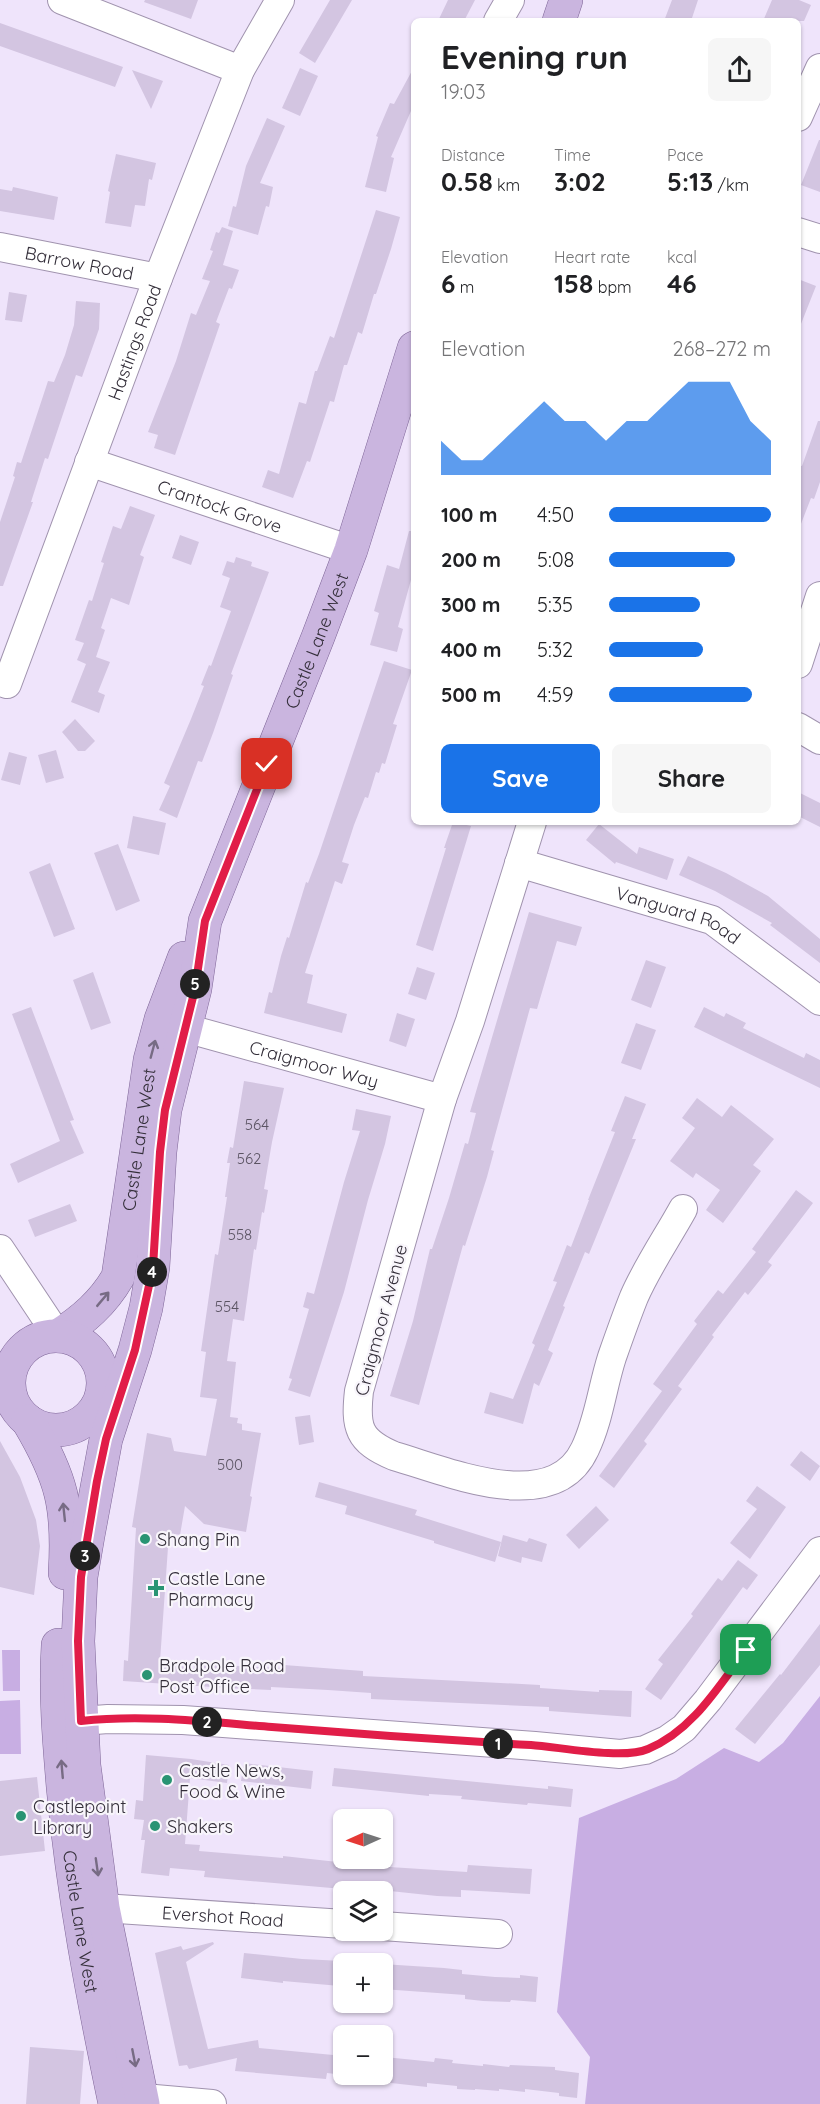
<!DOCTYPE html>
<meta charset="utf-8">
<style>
body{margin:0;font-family:Quicksand,sans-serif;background:#f6f6f6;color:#202124;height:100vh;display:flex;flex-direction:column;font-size:22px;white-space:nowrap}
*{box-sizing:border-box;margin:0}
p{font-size:20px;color:#757577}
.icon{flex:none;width:33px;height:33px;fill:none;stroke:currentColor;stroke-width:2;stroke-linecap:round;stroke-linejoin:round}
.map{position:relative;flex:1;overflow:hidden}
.panel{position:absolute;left:411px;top:18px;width:390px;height:807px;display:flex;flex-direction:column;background:#fff;border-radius:9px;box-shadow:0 2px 4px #0004}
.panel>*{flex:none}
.needle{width:39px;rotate:267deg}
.tools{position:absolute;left:333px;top:1809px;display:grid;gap:12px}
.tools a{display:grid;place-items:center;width:60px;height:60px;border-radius:9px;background:#fff;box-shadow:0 2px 4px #0004;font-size:30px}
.pin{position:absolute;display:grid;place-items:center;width:51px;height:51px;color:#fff;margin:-26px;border-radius:12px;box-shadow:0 3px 9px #0006}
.km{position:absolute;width:30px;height:30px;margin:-15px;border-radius:50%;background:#222;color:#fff;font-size:16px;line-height:30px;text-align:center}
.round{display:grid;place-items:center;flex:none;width:63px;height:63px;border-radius:9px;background:#f6f6f6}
.summary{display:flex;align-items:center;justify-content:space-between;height:102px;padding:0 30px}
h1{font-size:33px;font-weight:700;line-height:45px}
.figures{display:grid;grid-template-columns:repeat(3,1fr);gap:9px;height:102px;padding:6px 30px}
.figures div{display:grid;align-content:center}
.figures b{font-size:26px;font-weight:700}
.figures small{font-size:16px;font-weight:400}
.figures p{font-size:16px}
.chart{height:168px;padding:12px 30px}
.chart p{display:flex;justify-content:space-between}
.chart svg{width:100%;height:108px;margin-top:6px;fill:#1a73e8;opacity:.7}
.action{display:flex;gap:12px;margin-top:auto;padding:12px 30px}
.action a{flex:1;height:69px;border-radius:9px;background:#1a73e8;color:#fff;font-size:24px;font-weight:700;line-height:69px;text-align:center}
.action a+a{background:#f6f6f6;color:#202124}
ul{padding:0 30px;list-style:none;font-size:20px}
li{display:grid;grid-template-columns:96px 72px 1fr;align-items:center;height:45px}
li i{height:15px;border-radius:8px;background:#1a73e8}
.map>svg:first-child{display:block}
</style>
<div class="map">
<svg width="820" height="2104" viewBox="0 0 820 2104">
<rect width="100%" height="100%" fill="#efe4fb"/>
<!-- green -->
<path fill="#c8aee3" d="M2 1650H20V1691H3Z
M820 1696V2104H585L590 2057 557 2012 579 1818 676 1779 724 1748 759 1762 783 1743Z
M20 1700 21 1754H0V1701Z"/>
<!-- building -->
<path fill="#d3c5e1" d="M145 0H198L191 19 144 2Z
M330 0H352L315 63 299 53Z
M448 0H475L464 21H438Z
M672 0H698L691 21H664Z
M772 0H799L811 5 804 21H763Z
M0 23 123 67 115 87 0 46Z
M414 67V104L391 157 394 158 386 192 365 187 378 137 376 136 390 103 394 104Z
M300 68 318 76 300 116 282 108Z
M132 70 163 81 151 109Z
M267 118 285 126 260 183 273 187 269 207 266 206 258 235 228 226 233 206 236 207 246 166Z
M819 140H820V192L801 185Z
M116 154 156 163 152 180 149 179 145 206 135 205 131 227 105 223 110 192 108 191Z
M13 187 58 197 54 220 0 211V189L12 191Z
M376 210 400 217 391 249 376 294H374L362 334 358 332 347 365H344L334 402 330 401 310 462 307 461 293 498 262 487 268 470 279 474 299 402 306 404 315 371H317L330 336 334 338Z
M222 227 233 231 223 265 239 270 232 289 229 288 216 322 220 324 175 455 154 448 158 435 148 432 176 361 191 313 196 315 210 281 202 279 213 251 210 250 216 232 219 233Z
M798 279 816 286 799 329H798Z
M9 292 27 295 22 322 5 320Z
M76 301 100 303 99 329 82 377 76 375 48 459 45 458 31 502H33L3 586H0V522L15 477 13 476 17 462 21 463 48 381 54 382 65 355 74 325Z
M818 421H820V482L814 499 811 498 799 529 798 465 802 466Z
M130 506 155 515 140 555 144 557 129 605 111 598 101 628 105 630 96 657 110 662 98 692 105 695 99 713 71 702 86 664 77 660 84 643 75 640 89 600 92 601 104 563 101 562 113 526 121 529Z
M409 531H414V569L398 627 403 629 397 652 370 645 379 613 374 611 387 565 399 569Z
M180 535 199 542 191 565 172 558Z
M236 557 252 562 251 566 269 572 231 674 233 675 213 733 202 762 198 761 177 818 159 810 170 786 164 783 191 719 204 686 201 685 209 665 211 666 231 611 220 607 230 578 222 575 227 561 234 563Z
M384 661 412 670 393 724 397 725 385 764 382 763 379 773 376 772 368 798 365 797 354 825 342 862 349 864 342 884 335 881 305 973 313 975 307 1003 347 1014 342 1033 264 1013 269 992 272 993 281 956 287 937 289 938 306 882 308 883 319 854Z
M75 719 95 741 85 751H78L62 732Z
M56 750 64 778 46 783 38 755Z
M9 752 27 757 20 785 1 780Z
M798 792 820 803V827L798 816Z
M133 816 166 823 159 855 127 848Z
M453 822 471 826 433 951 416 945 446 848H444Z
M599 824 637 854 639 847 674 859 667 880 616 862 615 864 586 840Z
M118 844 140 901 116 911 94 853Z
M688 856 726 873 768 896 820 939V963L770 925 772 923 715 891 679 875Z
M50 863 75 929 54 937 29 872Z
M529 912 582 927 576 946 557 941 537 1009 530 1008 491 1150 494 1151 487 1177 465 1246 463 1245 419 1405 390 1396 413 1321 430 1249H432L449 1198 465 1143 468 1144 476 1113 470 1112Z
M646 960 666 967 651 1008 631 1000Z
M417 967 435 973 426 1000 408 994Z
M93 972 111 1023 91 1030 73 980Z
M31 1007 74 1120 70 1121 84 1153 18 1183 10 1164 60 1141 12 1014Z
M704 1007 724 1017 726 1013 746 1023 743 1028 804 1058 806 1053 820 1060V1088L694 1027Z
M397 1013 415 1019 406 1047 389 1041Z
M636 1023 656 1030 641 1070 621 1063Z
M244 1081 284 1088 272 1142 264 1189 268 1190 264 1213 262 1212 256 1250 254 1249 244 1321 233 1319 227 1361 236 1362 230 1417 238 1418 237 1423 242 1424V1430L261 1433 250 1496 252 1497 246 1532 204 1524 185 1506 180 1535 169 1533 160 1661 194 1669V1664L284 1668V1665L363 1671V1676L540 1685V1688L599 1692V1690L632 1691 631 1717 549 1711V1707L371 1699V1693L328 1690 271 1687V1690L227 1688 123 1681 124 1660 128 1661 136 1528 132 1527 147 1433 171 1438 174 1451 206 1456 217 1399 200 1397 206 1352 201 1351 215 1254 218 1255 227 1197H225L230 1163H227L230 1147 233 1148Z
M625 1096 646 1104 632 1139H636L589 1254 585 1252 563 1306 565 1307 548 1350 553 1353 539 1386 534 1383 523 1424 484 1413 490 1392 513 1399 535 1345 532 1343 557 1282 553 1281 567 1245 571 1247 589 1200H588L615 1132 611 1131Z
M697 1098 722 1117 731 1105 774 1139 753 1165 761 1171 723 1223 706 1210 720 1190 696 1173 693 1178 670 1161 695 1128 682 1118Z
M356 1109 391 1116 385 1144 368 1200 344 1292 310 1397 288 1390 292 1379 289 1378 309 1309 303 1307 307 1292 314 1294 344 1182 360 1131 352 1130Z
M796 1190 813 1203 768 1262 772 1265 748 1295 745 1292 712 1335 714 1337 678 1386 682 1389 644 1441 647 1444 614 1488 599 1476 662 1391 653 1384 697 1324 694 1321 718 1290 723 1294 756 1252 752 1249Z
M70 1204 77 1221 35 1237 28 1220Z
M310 1415 314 1442 299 1445 295 1417Z
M0 1441 20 1477 36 1520 40 1546 34 1595 0 1587Z
M801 1451 820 1466 810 1481 790 1465Z
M319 1482 417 1510 415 1515 501 1542 495 1562 434 1543V1541L345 1514 347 1506 315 1497Z
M757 1486 786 1507 750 1559 730 1543 757 1509 746 1501Z
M596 1506 609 1520 579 1549 566 1535Z
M503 1535 527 1542 529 1538 547 1544 542 1562 522 1557 521 1563 498 1556Z
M738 1560 758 1575 747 1590 743 1587 661 1700 645 1689 663 1664 658 1660 693 1616 691 1614 718 1578 722 1581Z
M820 1624V1665L755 1744 735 1729 780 1674 781 1675Z
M146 1755 191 1759 229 1765 227 1783 190 1778 185 1844 200 1845 199 1851 283 1858V1856L374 1866 467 1872 468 1865 532 1869 530 1894 461 1890V1897L437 1896 390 1891H366L204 1877 205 1871 170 1868 169 1876 141 1873 145 1840H141L144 1820 134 1819 136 1800 143 1801Z
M244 1763 313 1771 311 1789 241 1781Z
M334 1768 548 1789V1786L573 1789 571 1807 528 1803 527 1805 461 1799 462 1796 429 1794V1796L332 1786Z
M37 1777 45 1851 0 1856V1781Z
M213 1942 214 1944 186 1962 208 2049 258 2040 259 2048 344 2056V2075L327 2073 326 2079 235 2071 237 2058 189 2069 187 2065 179 2066 155 1953 181 1946 183 1950Z
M244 1953 302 1959 343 1961 340 1986 283 1981V1983L241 1978Z
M382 1964 444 1968 462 1970V1974L495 1977 520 1978V1975L538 1977 536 2002 511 2000 510 2002 483 2001 465 1999V1995L382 1989Z
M30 2047 84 2051 80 2104H26Z
M385 2057 434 2062 435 2058 453 2060 452 2063 483 2066V2064L509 2067 510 2065 555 2067V2070L579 2073 577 2098 559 2096V2093L525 2089V2092L499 2089V2091L475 2089V2090L457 2089V2086L427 2083V2087L382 2082Z"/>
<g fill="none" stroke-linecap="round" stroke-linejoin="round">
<!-- minor casing -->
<g stroke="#a093ae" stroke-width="30">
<g id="minor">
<path d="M62 0 240 70"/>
<path d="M498 21 510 0"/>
<path d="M798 117 820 68"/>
<path d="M798 232 820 239"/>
<path id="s1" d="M0 247 158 278"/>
<path id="s2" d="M89 462 351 550"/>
<path d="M798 664 820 596"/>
<path id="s3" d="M0 682 7 684 158 278 240 70 280 0"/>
<path d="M798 727 820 740"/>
<path d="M532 822 470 1021 442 1099 359 1391C355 1427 358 1441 394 1456 447 1471 553 1518 585 1449 599 1420 602 1388 612 1357 619 1337 626 1317 634 1297 647 1267 667 1238 683 1209"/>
<path id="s4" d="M519 863 712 920 820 1001"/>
<path id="s5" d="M185 1028 442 1099"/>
<path d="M0 1249 58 1336"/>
<path d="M81 1721 108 1719 183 1720 535 1746 620 1754 645 1750 667 1740 684 1728 708 1700 820 1551"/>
<path id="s6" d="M103 1908 344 1924"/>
<path d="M382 1926 498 1934"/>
<path d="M142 2100 155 2099 212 2104"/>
</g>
</g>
<!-- major casing -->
<g stroke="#7e6597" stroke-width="34">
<g id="major">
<path d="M559 21 566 0"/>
<path id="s7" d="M58 1336C83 1320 103 1303 118 1277L150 1060 161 1019 184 958"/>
<circle cx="56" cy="1383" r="47"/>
<path d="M28 1421C62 1478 69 1507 65 1573"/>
<path id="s8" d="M58 1645C55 1693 59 1740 63 1787 73 1895 93 1999 115 2104"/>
<path id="s9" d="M143 2104 103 1908 84 1765 78 1641 81 1577 88 1536 106 1439 135 1350 146 1308 153 1267 160 1152 165 1110 195 989 205 921 318 637 351 550 414 348"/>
</g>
</g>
<!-- minor -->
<use href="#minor" stroke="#fff" stroke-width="28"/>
<!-- major -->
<use href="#major" stroke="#cab5df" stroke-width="33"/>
</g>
<!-- one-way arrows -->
<defs><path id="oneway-shaft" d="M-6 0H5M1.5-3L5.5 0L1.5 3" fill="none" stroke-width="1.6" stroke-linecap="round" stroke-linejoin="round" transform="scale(1.5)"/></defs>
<g stroke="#776b84">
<use href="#oneway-shaft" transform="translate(153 1049) rotate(-75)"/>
<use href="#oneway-shaft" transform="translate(103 1299) rotate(-50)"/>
<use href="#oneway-shaft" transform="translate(64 1512) rotate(-96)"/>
<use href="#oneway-shaft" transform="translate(62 1769) rotate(-95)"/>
<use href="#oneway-shaft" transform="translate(97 1867) rotate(82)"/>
<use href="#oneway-shaft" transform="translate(134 2058) rotate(79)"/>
</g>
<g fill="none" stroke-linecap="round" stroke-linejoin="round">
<!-- route casing -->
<g stroke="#fff" stroke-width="12">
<path id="route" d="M267 764 205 921 195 989 165 1110 160 1152 153 1267 135 1350 106 1439 97 1481 81 1577 78 1641 81 1721C144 1714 209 1722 272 1727 358 1734 444 1740 531 1745 560 1747 623 1760 648 1749 692 1731 718 1687 746 1650"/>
</g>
<!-- route -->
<use href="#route" stroke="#e11d48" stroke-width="8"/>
</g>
<!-- markers -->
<g fill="#299473" stroke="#f8f5fb" stroke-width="2">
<circle cx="145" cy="1539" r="6"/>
<path d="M153 1579h6v6h6v6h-6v6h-6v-6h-6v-6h6z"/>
<circle cx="147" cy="1675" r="6"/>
<circle cx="167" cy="1780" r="6"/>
<circle cx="21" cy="1816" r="6"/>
<circle cx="155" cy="1826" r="6"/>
</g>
<g text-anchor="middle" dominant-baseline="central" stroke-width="4.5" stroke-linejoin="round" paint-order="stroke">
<!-- number labels -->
<g font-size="15" fill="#5b5463">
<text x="257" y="1124">564</text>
<text x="249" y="1158">562</text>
<text x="240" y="1234">558</text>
<text x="227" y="1306">554</text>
<text x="230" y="1464">500</text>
</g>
<!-- street labels -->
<g font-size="18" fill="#332e39" stroke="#f8f5fb">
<text stroke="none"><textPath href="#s1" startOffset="81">Barrow Road</textPath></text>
<text stroke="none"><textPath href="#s3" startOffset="372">Hastings Road</textPath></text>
<text stroke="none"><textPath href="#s2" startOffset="138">Crantock Grove</textPath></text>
<text stroke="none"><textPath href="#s9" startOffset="1504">Castle Lane West</textPath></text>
<text stroke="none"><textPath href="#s4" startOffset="168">Vanguard Road</textPath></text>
<text stroke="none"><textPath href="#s5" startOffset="134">Craigmoor Way</textPath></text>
<text stroke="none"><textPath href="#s7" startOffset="224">Castle Lane West</textPath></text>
<text transform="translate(381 1320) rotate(-75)">Craigmoor Avenue</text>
<text stroke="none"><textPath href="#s6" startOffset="120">Evershot Road</textPath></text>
<text stroke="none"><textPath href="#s8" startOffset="278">Castle Lane West</textPath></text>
</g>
<!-- poi labels -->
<g font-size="18" fill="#332e39" stroke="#f8f5fb" text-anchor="start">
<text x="157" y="1539">Shang Pin</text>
<text x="168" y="1578">Castle Lane<tspan x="168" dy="21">Pharmacy</tspan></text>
<text x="159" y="1665">Bradpole Road<tspan x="159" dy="21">Post Office</tspan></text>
<text x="179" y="1770">Castle News,<tspan x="179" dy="21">Food &amp; Wine</tspan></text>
<text x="33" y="1806">Castlepoint<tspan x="33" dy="21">Library</tspan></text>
<text x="167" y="1826">Shakers</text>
</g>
</g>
</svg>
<div class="tools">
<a><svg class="needle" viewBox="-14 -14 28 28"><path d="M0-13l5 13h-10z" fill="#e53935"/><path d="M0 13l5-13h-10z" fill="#757577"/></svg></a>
<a><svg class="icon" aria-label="layers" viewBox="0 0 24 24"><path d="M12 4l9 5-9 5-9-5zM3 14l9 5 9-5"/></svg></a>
<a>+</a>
<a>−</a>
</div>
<div class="pin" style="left:746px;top:1650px;background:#1e9e55"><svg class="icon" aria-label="arrive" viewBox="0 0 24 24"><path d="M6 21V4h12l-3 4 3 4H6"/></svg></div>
<div class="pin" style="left:267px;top:764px;background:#d93025"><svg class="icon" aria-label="check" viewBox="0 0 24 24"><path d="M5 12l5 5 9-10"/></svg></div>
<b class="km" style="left:498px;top:1744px">1</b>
<b class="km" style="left:207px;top:1722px">2</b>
<b class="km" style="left:85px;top:1556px">3</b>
<b class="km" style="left:152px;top:1272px">4</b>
<b class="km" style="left:195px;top:984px">5</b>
<section class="panel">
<div class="summary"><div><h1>Evening run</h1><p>19:03</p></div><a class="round"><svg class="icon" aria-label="share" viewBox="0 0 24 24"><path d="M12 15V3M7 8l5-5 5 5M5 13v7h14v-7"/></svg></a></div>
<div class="figures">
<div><p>Distance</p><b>0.58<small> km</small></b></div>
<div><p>Time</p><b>3:02</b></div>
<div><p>Pace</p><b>5:13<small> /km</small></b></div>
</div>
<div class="figures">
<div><p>Elevation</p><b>6<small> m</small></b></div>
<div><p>Heart rate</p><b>158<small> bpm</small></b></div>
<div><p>kcal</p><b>46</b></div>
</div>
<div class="chart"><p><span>Elevation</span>268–272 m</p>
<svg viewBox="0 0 160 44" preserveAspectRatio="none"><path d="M0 44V30L10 38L20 38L30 30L40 22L50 14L60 22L70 22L80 30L90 22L100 22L110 14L120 6L130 6L140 6L150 22L160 30V44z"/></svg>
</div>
<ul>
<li><b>100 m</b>4:50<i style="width:100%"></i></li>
<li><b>200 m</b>5:08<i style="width:78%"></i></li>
<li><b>300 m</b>5:35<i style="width:56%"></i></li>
<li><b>400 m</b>5:32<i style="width:58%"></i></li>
<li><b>500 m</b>4:59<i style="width:88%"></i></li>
</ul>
<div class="action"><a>Save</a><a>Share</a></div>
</section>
</div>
